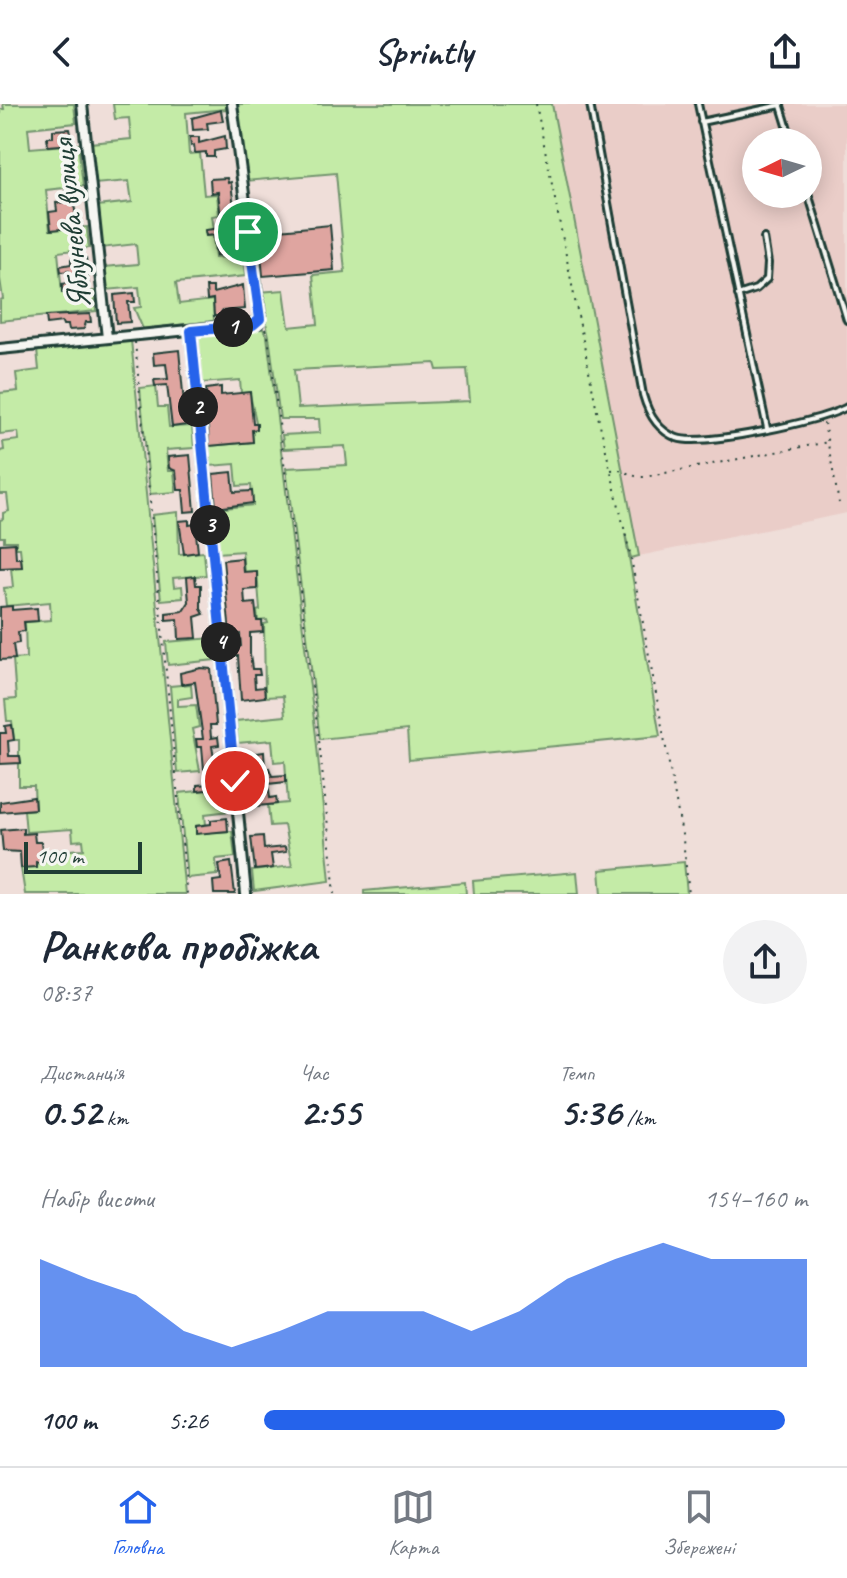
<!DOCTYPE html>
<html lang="uk">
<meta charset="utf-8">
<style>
body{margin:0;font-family:Caveat,sans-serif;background:#f2f2f3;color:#1f2937;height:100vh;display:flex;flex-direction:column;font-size:30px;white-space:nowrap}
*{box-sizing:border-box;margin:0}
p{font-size:26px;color:#747a83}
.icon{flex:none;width:44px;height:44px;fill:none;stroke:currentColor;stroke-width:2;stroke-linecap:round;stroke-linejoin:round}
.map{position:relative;height:790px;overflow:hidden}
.sheet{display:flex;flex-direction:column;background:#fff;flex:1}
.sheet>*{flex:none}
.needle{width:52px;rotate:265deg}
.controls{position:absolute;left:742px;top:24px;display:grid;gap:16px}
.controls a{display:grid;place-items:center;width:80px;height:80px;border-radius:50%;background:#fff;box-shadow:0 4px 20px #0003;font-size:40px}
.scale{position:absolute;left:24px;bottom:20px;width:118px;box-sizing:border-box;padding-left:8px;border:4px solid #1f3d34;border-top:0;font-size:22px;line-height:28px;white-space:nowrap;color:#1f3d34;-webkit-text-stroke:6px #f6f6f2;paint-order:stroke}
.pin{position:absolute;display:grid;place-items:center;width:68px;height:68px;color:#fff;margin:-34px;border:4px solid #fff;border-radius:50%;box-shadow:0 2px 8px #0007}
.km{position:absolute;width:40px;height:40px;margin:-20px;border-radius:50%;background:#222;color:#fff;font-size:22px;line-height:40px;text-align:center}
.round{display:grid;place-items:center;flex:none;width:84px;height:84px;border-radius:42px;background:#f2f2f3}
.head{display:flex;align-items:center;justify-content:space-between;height:136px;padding:0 40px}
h1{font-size:44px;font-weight:600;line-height:60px}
.figures{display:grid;grid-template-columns:repeat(3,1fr);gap:12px;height:136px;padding:8px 40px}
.figures div{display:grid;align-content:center}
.figures b{font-size:40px;font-weight:600}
.figures small{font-size:22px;font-weight:400}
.figures p{font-size:22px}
.chart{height:224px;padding:16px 40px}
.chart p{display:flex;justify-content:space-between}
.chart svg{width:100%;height:144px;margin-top:8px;fill:#2563eb;opacity:.7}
ul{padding:0 40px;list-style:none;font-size:26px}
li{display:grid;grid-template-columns:128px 96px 1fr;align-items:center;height:60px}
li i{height:20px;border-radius:10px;background:#2563eb}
header{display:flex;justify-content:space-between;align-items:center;height:104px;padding:0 40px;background:#fff;font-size:36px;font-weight:600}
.tabs{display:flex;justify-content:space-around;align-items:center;height:112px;border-top:2px solid #e0e1e3;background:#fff;font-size:22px;color:#747a83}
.tabs a{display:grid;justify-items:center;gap:4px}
.tabs .on{color:#2563eb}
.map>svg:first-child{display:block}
</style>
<header><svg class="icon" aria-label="back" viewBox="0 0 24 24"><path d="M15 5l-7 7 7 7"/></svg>Sprintly<svg class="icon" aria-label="share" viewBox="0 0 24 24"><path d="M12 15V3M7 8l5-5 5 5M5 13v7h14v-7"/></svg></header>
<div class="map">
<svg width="847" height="790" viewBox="0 0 847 790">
<rect width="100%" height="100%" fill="#efded9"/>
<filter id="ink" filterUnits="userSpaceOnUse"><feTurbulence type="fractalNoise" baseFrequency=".0125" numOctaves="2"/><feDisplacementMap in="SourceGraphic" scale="16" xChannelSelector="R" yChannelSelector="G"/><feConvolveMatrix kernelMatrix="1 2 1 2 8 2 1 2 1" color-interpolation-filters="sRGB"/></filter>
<g filter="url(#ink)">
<!-- built -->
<path fill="#eacdc8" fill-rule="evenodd" d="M552 0H847V409L639 452ZM756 38H808V90H756Z"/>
<!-- green -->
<path fill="#c4eba7" stroke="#72946e" stroke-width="2" fill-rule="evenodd" d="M3 0H74L76 19 28 24 30 44 78 40 83 82 46 86 50 126 87 123 89 144 58 148 62 189 94 187 96 207 0 217V196L3 195 0 175V5H4Z
M113 0H226V5L186 9 189 50 200 49 204 91 217 90 219 111 212 112 214 125 205 127 206 132H213L215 154 244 152 246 172 176 179 179 200 213 196 214 217 143 225 134 204 141 203 139 183 106 186 104 163 138 160 136 140 101 144 97 102 132 98 129 77 94 80 90 39 131 35 129 14 115 15Z
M235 0H552L639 452 631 454 625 430 660 632 409 656 407 626 320 635 286 364 347 361 345 342 284 345 282 331 320 329 319 315H280L269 232 259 188 284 186 289 223 318 220 313 171 345 168 336 69 245 77ZM435 259 437 266 467 265 470 297 298 304 294 266Z
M255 224 263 225 267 232 316 632 330 777 254 787 252 767 292 762 284 721 270 722 268 701 288 699 285 657 274 658 272 636 238 639 236 617 285 612 283 592 265 593 264 520 268 519 267 516 258 517 257 507 260 506 257 467 244 468 242 447 218 449 214 405 253 401 251 381 237 382 235 360 210 362 208 342 253 338 252 326 257 325C256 313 251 300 250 288L241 289 240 276 201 279 197 230Z
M131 236 185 790H25L21 764 43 758V748L84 745 83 736 73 737 72 725 26 728 24 706 35 705 34 682H19V636H14L12 617H7L5 596 16 595 13 555 26 554 25 518 51 516 50 498 6 502 4 484 13 483 11 464 22 462 20 444H16V437H4V433H0V416L3 415V409L9 407 7 390H0V347L4 346 3 338 19 336 18 328 0 330V289L18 287 16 269 39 266 37 246Z
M156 282 158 303H167L169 323 192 322 194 344 166 346 168 367H174L176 388 150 390 140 284Z
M178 408 179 450 204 448 206 471 173 474 174 483 182 482 183 494 161 496 152 411Z
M213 534 215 556 168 561 166 538Z
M191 580 192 593 178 595V602L196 601 199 623 192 625 200 667 177 669 170 582Z
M228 684 230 707 205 710 206 721 196 722V729L232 727 235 753 216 755 217 771 187 774 179 689Z
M684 758 687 790H602L600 766Z
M577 768 579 790H474L473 777Z
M465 778 466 790H364V787Z"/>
<!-- building -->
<path fill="#dfa5a0" stroke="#1f3d34" stroke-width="2" d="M221 6 223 17 207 19 208 25 193 26 192 14Z
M70 25 73 40 48 42 47 33H53V26Z
M225 32 226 45 214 47V53H206V48L195 49 194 41 191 42 190 33H199V39Z
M227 74 228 79 231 78 239 147 216 152 214 131 206 132 205 126 222 124 218 88 211 89 210 75Z
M79 86 80 98H74L76 115 81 114 82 123 51 126 49 108 57 107 56 99 66 98 65 87Z
M330 121 334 166 263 172 259 128Z
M86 154 89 186 62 189V180L70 179 69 167 61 168 60 162 71 160V155Z
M243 181 245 205 222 207 223 212H214L213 195 207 196 206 183H213V189Z
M134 189 135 198H128L130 218 116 219 114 191Z
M90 210 91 218H86L84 225 69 226 68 221H63L62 218 47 220 46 212Z
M179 246 186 321 172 323 167 281 155 282 154 276 168 275 166 260 154 261 153 249Z
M221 283V291L250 288 253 319H257V325L252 326 253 338 209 342 206 285Z
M190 351 195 407 185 408 183 386H178L176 367 169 364 168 353Z
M232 368 234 388 252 387 253 399 216 404 213 370Z
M189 416V421L195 420 198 448 184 450 179 417Z
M15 439 16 454H21L22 463 0 464V440Z
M242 454 243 468 257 467V485L244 486 245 500 255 499 257 517H262L263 528 250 529V551L252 565H259L260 571H254L255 584 264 583 265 593 241 596 238 552H233L232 543 241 542 240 530 230 531 223 456Z
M195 472 196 481H201V505L204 510 195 513 197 534 179 535 178 515 166 516V509L183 507 189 498 187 473Z
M12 502V506L37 504 38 517 24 518 25 527 18 528 19 539 13 540 15 555 0 556V503Z
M201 564 211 565 216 621H210L211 634 218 633 219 641 212 642 214 654 220 653 224 684 197 687V681L210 680 209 665H204L202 643H197L196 635H203L195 578 181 580 180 569Z
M12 621 14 636 8 637 9 652H20L21 659 0 660V629H6L5 622Z
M264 648 265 665 269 664 272 672 286 671V678L268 680 270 694 276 693 277 700 248 703 250 650Z
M34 693 35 705 0 708V698Z
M227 714 228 727 196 730V722L211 720V716Z
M23 724V730L34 729 35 738H41L44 758H36V763L21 764 20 748 3 747 1 726Z
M263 732 264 745 285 743 286 748 271 750 273 764 255 766 251 733Z
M231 758 235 790H214L213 777 221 776 219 760Z"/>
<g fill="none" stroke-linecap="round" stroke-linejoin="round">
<!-- service casing -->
<g stroke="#1f3d34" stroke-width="10">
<path id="service" d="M590 0 643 291C648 309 658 327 677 334 702 343 823 317 847 303
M698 0 767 324
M781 2 792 38
M701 18 781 1
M808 89 847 216
M738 191 756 185 767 175 768 159 764 134"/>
</g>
<!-- minor casing -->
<g stroke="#1f3d34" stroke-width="14">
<path id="minor" d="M82 0 107 234
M191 227 246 790
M0 245 258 219 260 210 232 0"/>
</g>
<!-- path -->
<path stroke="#1f3d34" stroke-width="2" stroke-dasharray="2 6" stroke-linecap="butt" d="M536 0 598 312 631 454 683 736 689 790
M265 225 268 232 319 636 335 790
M135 238 187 790
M824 319 839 399
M611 366C625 364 631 374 644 373L828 338"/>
<!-- service -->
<use href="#service" stroke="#f6f6f2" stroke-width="4"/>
<!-- minor -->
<use href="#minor" stroke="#f6f6f2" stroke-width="8"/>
</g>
</g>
<g fill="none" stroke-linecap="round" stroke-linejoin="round" filter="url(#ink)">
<!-- route casing -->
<g stroke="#fff" stroke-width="16">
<path id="route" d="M235 677 191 227 253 221 260 215 248 128"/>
</g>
<!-- route -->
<use href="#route" stroke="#2563eb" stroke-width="10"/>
</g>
<g text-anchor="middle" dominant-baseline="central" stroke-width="7" stroke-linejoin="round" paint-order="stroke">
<!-- street labels -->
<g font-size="32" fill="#1f3d34" stroke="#f6f6f2">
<text transform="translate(71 120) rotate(-96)">Яблунева вулиця</text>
</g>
</g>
</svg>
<div class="controls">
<a><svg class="needle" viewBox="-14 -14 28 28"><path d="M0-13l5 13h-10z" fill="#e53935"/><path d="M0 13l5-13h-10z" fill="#747a83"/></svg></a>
</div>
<div class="scale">100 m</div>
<div class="pin" style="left:248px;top:128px;background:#1e9e55"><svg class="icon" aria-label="arrive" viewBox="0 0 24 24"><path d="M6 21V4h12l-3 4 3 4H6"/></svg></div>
<div class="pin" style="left:235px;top:677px;background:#d93025"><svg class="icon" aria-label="check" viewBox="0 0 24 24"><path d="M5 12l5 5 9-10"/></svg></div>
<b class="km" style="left:233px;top:223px">1</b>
<b class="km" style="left:198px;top:303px">2</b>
<b class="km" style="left:210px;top:421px">3</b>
<b class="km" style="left:221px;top:538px">4</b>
</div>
<section class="sheet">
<div class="head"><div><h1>Ранкова пробіжка</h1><p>08:37</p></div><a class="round"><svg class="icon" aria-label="share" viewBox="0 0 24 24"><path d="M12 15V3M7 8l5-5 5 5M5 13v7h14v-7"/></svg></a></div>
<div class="figures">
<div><p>Дистанція</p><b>0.52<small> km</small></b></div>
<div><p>Час</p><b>2:55</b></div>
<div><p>Темп</p><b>5:36<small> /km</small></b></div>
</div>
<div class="chart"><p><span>Набір висоти</span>154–160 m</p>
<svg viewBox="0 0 160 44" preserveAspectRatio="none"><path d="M0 44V11L10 17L20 22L30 33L40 38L50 33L60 27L70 27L80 27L90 33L100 27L110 17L120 11L130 6L140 11L150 11L160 11V44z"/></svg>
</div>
<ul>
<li><b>100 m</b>5:26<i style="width:96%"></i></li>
</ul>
</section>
<nav class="tabs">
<a class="on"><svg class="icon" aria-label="home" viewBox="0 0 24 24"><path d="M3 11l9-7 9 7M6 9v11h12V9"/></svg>Головна</a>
<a><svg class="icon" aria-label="map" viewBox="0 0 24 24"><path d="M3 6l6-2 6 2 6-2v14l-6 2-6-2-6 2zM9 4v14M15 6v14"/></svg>Карта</a>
<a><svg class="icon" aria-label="saved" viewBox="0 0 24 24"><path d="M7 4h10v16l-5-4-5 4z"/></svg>Збережені</a>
</nav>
